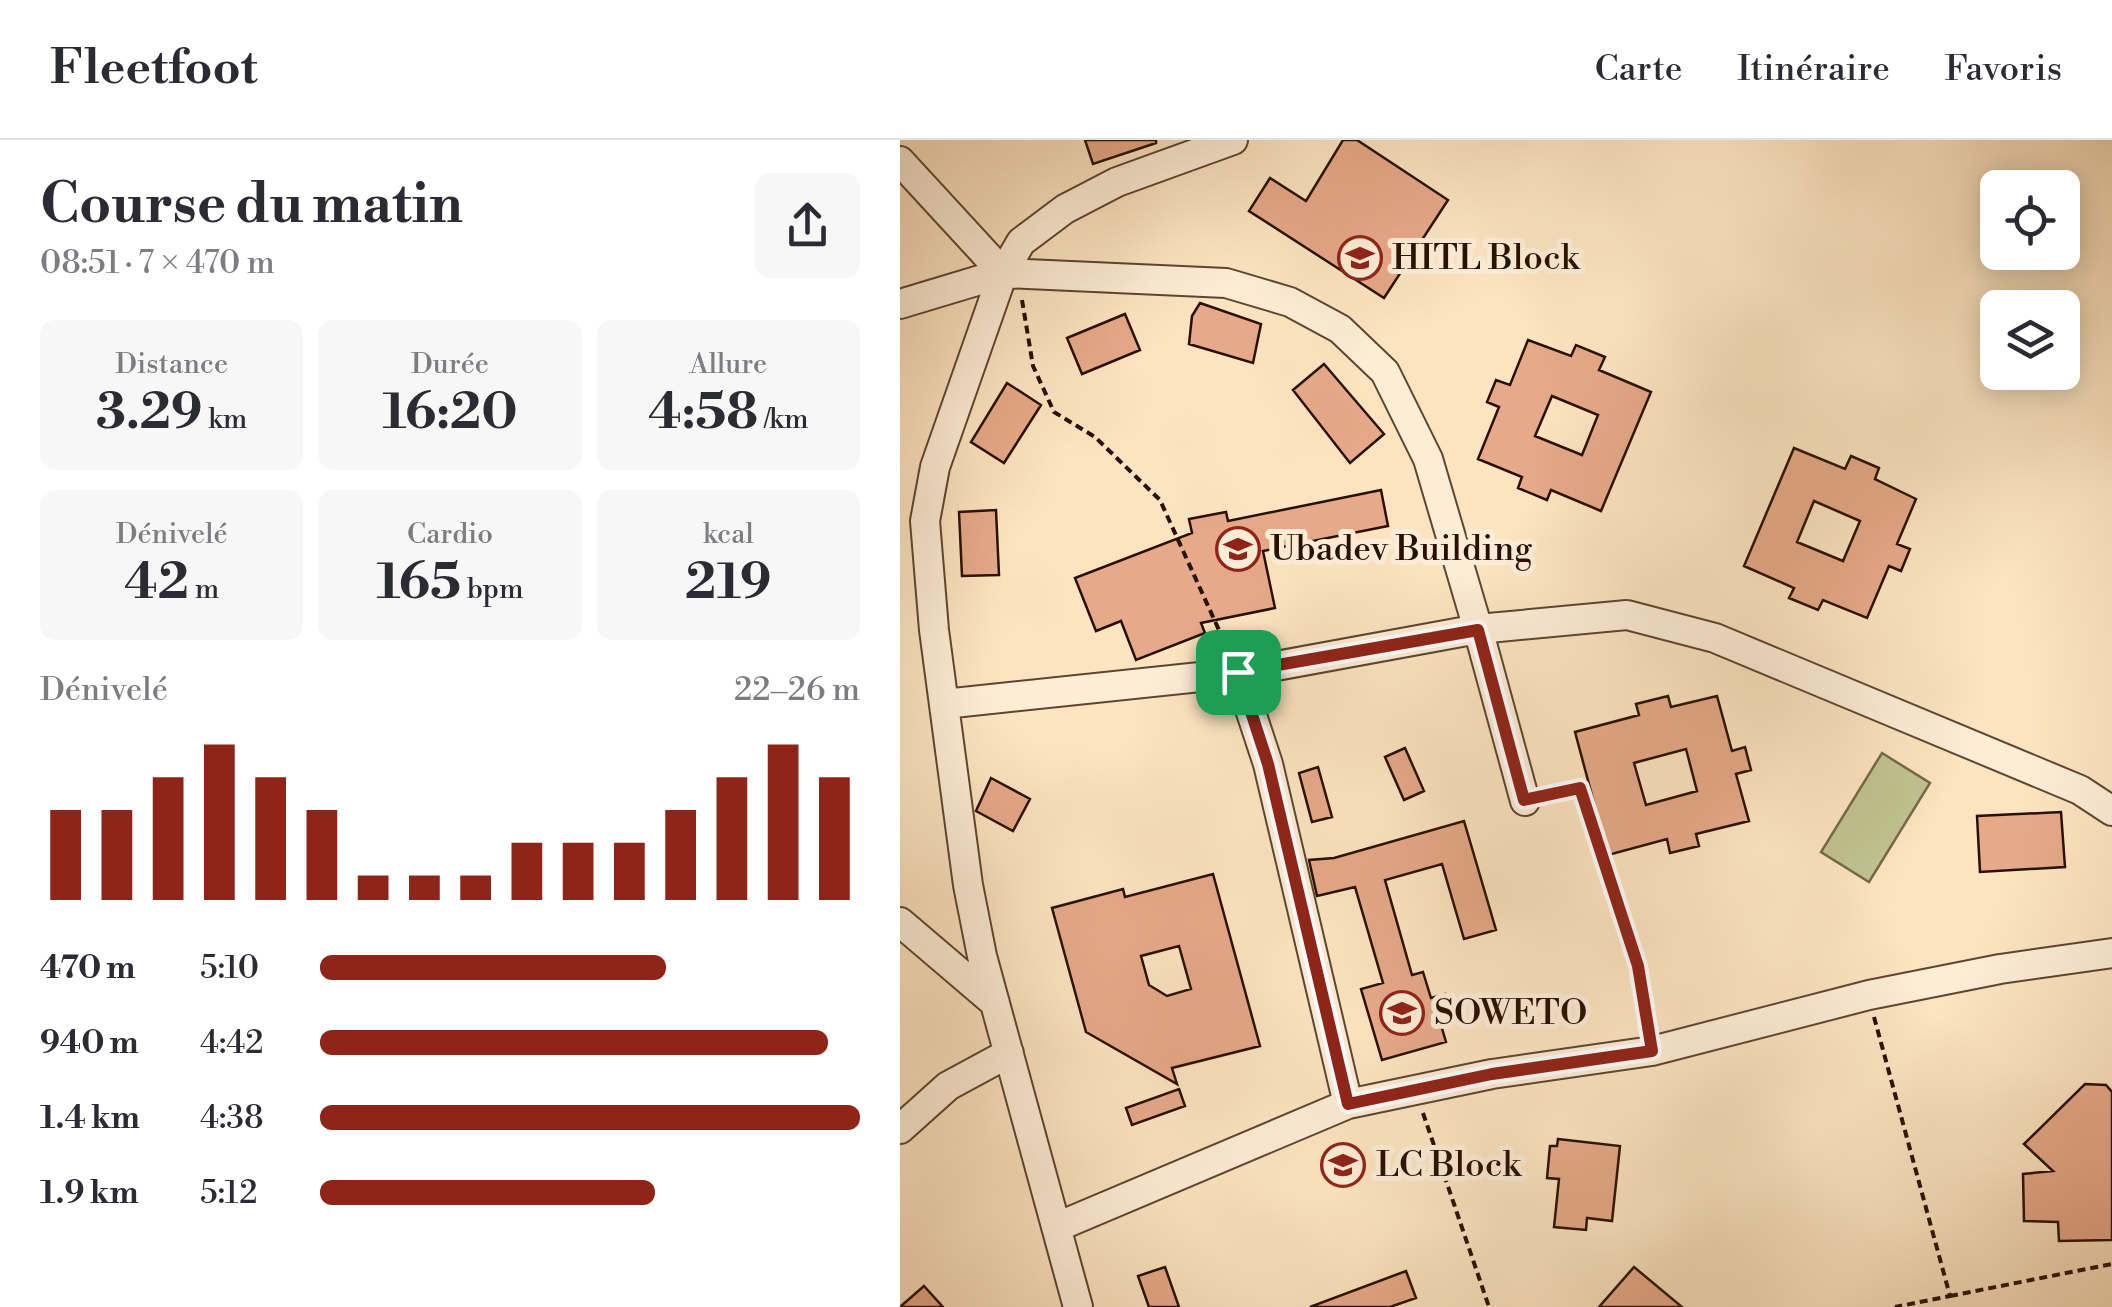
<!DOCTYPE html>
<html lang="fr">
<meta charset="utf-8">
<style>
body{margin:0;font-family:"Libre Bodoni",serif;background:#f7f7f7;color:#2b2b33;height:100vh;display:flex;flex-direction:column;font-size:38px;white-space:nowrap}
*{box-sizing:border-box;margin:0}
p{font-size:32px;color:#7c7c81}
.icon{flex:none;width:55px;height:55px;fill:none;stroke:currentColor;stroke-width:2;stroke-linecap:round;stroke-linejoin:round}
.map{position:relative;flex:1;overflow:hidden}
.panel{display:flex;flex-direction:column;background:#fff;width:900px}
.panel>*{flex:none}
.fabs{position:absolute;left:1080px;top:30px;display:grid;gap:20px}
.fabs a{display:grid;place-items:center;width:100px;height:100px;border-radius:15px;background:#fff;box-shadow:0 5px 25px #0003;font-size:50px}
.pin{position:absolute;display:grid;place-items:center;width:85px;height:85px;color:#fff;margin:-42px;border-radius:20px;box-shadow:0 5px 15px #0006}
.round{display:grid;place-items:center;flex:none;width:105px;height:105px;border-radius:15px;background:#f7f7f7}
.summary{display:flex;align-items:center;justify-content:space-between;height:170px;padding:0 40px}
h1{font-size:55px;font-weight:800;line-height:75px}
.stats{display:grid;grid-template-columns:repeat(3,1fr);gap:15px;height:170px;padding:10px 40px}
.stats div{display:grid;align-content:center;border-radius:15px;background:#f7f7f7;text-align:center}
.stats b{font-size:50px;font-weight:800}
.stats small{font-size:28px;font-weight:400}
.stats p{font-size:28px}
.chart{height:280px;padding:20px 40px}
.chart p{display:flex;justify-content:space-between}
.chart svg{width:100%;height:180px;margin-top:10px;stroke:#8f2418;stroke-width:6}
ul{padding:0 40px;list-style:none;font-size:32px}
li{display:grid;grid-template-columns:160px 120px 1fr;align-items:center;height:75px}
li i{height:25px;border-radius:12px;background:#8f2418}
header{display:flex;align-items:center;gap:60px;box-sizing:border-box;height:140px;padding:0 50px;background:#fff;border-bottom:2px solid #e1e1e2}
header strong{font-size:48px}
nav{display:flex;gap:55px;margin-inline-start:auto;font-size:35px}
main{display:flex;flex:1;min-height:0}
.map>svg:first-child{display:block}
</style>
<header>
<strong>Fleetfoot</strong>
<nav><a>Carte</a><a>Itinéraire</a><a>Favoris</a></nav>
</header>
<main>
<section class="panel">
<div class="summary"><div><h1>Course du matin</h1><p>08:51 · 7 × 470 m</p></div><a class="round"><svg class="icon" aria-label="share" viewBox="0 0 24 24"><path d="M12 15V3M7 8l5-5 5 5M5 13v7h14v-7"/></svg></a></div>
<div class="stats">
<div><p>Distance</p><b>3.29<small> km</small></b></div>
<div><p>Durée</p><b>16:20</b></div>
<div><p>Allure</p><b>4:58<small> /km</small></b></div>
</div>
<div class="stats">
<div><p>Dénivelé</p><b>42<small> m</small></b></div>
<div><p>Cardio</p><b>165<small> bpm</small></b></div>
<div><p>kcal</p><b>219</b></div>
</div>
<div class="chart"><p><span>Dénivelé</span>22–26 m</p>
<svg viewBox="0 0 160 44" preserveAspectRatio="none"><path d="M5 44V22M15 44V22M25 44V14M35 44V6M45 44V14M55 44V22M65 44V38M75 44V38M85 44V38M95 44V30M105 44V30M115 44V30M125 44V22M135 44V14M145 44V6M155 44V14"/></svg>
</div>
<ul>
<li><b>470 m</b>5:10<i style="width:64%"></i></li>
<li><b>940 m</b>4:42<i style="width:94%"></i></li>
<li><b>1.4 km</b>4:38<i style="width:100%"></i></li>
<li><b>1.9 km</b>5:12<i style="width:62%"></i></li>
</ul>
</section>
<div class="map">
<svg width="1212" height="1167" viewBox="0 0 1212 1167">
<rect width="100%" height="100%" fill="#fce4c1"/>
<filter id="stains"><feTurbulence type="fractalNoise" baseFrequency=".002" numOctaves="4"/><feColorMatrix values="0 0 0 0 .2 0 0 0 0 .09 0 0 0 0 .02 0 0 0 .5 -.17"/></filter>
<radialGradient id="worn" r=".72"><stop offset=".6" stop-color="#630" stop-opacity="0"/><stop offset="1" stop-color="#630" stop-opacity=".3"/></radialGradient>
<!-- pitch -->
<path fill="#c1c491" stroke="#746a48" stroke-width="2.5" d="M982 613 1030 643 969 742 921 712Z"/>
<!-- building -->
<path fill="#e6a989" stroke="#281000" stroke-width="2.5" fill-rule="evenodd" d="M185 0H256V3L193 24Z
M443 0H457L548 60 484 158 349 71 370 38 406 61Z
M300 163 361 184 353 223 289 204 292 176Z
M225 174 240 210 182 234 167 198Z
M628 200 671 216 676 205 705 217 699 230 751 252 701 371 651 350 647 360 618 348 622 337 578 319 599 267 587 262 596 240 610 245ZM652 256 698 275 682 315 635 296Z
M424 224 484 294 450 323 393 250Z
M107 243 141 265 104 323 71 302Z
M894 308 945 329 951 316 979 328 975 339 1016 359 997 404 1010 409 1001 431 989 426 967 478 923 460 918 470 889 458 894 448 844 426ZM914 361 960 381 943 421 897 402Z
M481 350 488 386 363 411 375 468 301 483 305 493 236 520 221 481 196 491 175 438 292 393 289 379 326 372 328 381Z
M96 370 99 435 62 436 59 372Z
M768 556 771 567 817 556 832 611 845 607 851 630 836 634 849 681 796 694 799 706 770 713 767 699 708 715 675 592 739 575 736 564ZM786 609 797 651 746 665 734 623Z
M505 608 524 651 504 660 485 617Z
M418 627 432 677 412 682 399 633Z
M91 638 130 659 113 691 76 671Z
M1161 672 1165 727 1080 732 1077 676Z
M564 681 596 790 564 799 542 724 485 740 512 835 523 832 531 858 545 854 550 872 538 875 546 902 482 920 461 849 483 843 455 747 417 756 409 720 434 718Z
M313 734 360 906 272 928 277 944 186 892 152 768 223 749 225 757ZM279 806 291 849 267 856 249 845 241 816Z
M1185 944 1206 945 1212 952V1100L1159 1101 1158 1082 1124 1081 1123 1034 1153 1031 1124 1004Z
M279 949 285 966 232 985 226 968Z
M658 999 720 1006 712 1081 687 1078 686 1090 654 1087 659 1039 647 1038 650 1006H657Z
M265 1127 279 1167H249L238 1136Z
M734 1127 782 1167H699Z
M506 1131 516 1158 490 1167H410Z
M24 1146 43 1167H0Z"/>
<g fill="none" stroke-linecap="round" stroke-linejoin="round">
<!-- minor casing -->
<g stroke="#5d4530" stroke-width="32">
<path id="minor" d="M0 21 103 133
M0 164 103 133 326 143 390 162 440 189 485 232 528 319 578 489 338 533 368 624 448 964
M44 564 338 533
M625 661 578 489 727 475 815 498 1180 650 1212 671
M0 782 95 863
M0 989 48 946 109 913
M157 1087 448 964 592 934 752 911 969 855 1100 829 1212 813
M178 1167 82 816 68 745 34 490 25 381 35 327 103 133 121 102 165 69 217 42 333 0"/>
</g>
<!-- path -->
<path stroke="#281000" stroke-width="4" stroke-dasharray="8 5" stroke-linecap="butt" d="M122 160 133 226 154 272 195 297 260 360 328 510
M649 655 680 648 738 826 748 886
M974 877 1050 1156 995 1167
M523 973 589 1167
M1050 1156 1212 1124"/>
<!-- minor -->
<use href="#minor" stroke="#fdedd7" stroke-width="28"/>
</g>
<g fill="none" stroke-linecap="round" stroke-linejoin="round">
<!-- route casing -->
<g stroke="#fff" stroke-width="20">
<path id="route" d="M578 490 624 660 680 648 738 826 752 911 592 934 448 964 368 624 338 532Z"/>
</g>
<!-- route -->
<use href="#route" stroke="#8f2418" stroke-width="12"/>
</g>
<!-- icons -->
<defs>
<g id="university-ring" transform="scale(2.25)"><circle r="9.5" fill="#fdedd7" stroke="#8f2418" stroke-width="1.5"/><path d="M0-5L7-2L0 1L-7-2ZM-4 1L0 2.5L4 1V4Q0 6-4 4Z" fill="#8f2418"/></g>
</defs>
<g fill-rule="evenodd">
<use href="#university-ring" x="460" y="118"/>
<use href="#university-ring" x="338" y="409"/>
<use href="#university-ring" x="502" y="873"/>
<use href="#university-ring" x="443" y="1025"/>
</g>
<g text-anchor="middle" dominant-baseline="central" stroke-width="10" stroke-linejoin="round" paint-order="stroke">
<!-- poi labels -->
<g font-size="35" fill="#281000" stroke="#fdedd7" text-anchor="start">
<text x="492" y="118">HITL Block</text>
<text x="370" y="409">Ubadev Building</text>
<text x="534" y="873">SOWETO</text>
<text x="476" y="1025">LC Block</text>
</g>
</g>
<rect width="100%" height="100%" filter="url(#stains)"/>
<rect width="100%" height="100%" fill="url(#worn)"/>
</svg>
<div class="fabs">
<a><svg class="icon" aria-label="locate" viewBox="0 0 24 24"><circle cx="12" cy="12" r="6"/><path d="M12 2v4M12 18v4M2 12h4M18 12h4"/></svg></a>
<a><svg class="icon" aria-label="layers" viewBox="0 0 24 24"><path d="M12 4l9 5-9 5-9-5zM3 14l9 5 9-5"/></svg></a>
</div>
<div class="pin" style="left:338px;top:532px;background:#1e9e55"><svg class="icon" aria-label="arrive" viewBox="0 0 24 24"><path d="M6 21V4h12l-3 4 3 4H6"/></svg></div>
</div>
</main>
